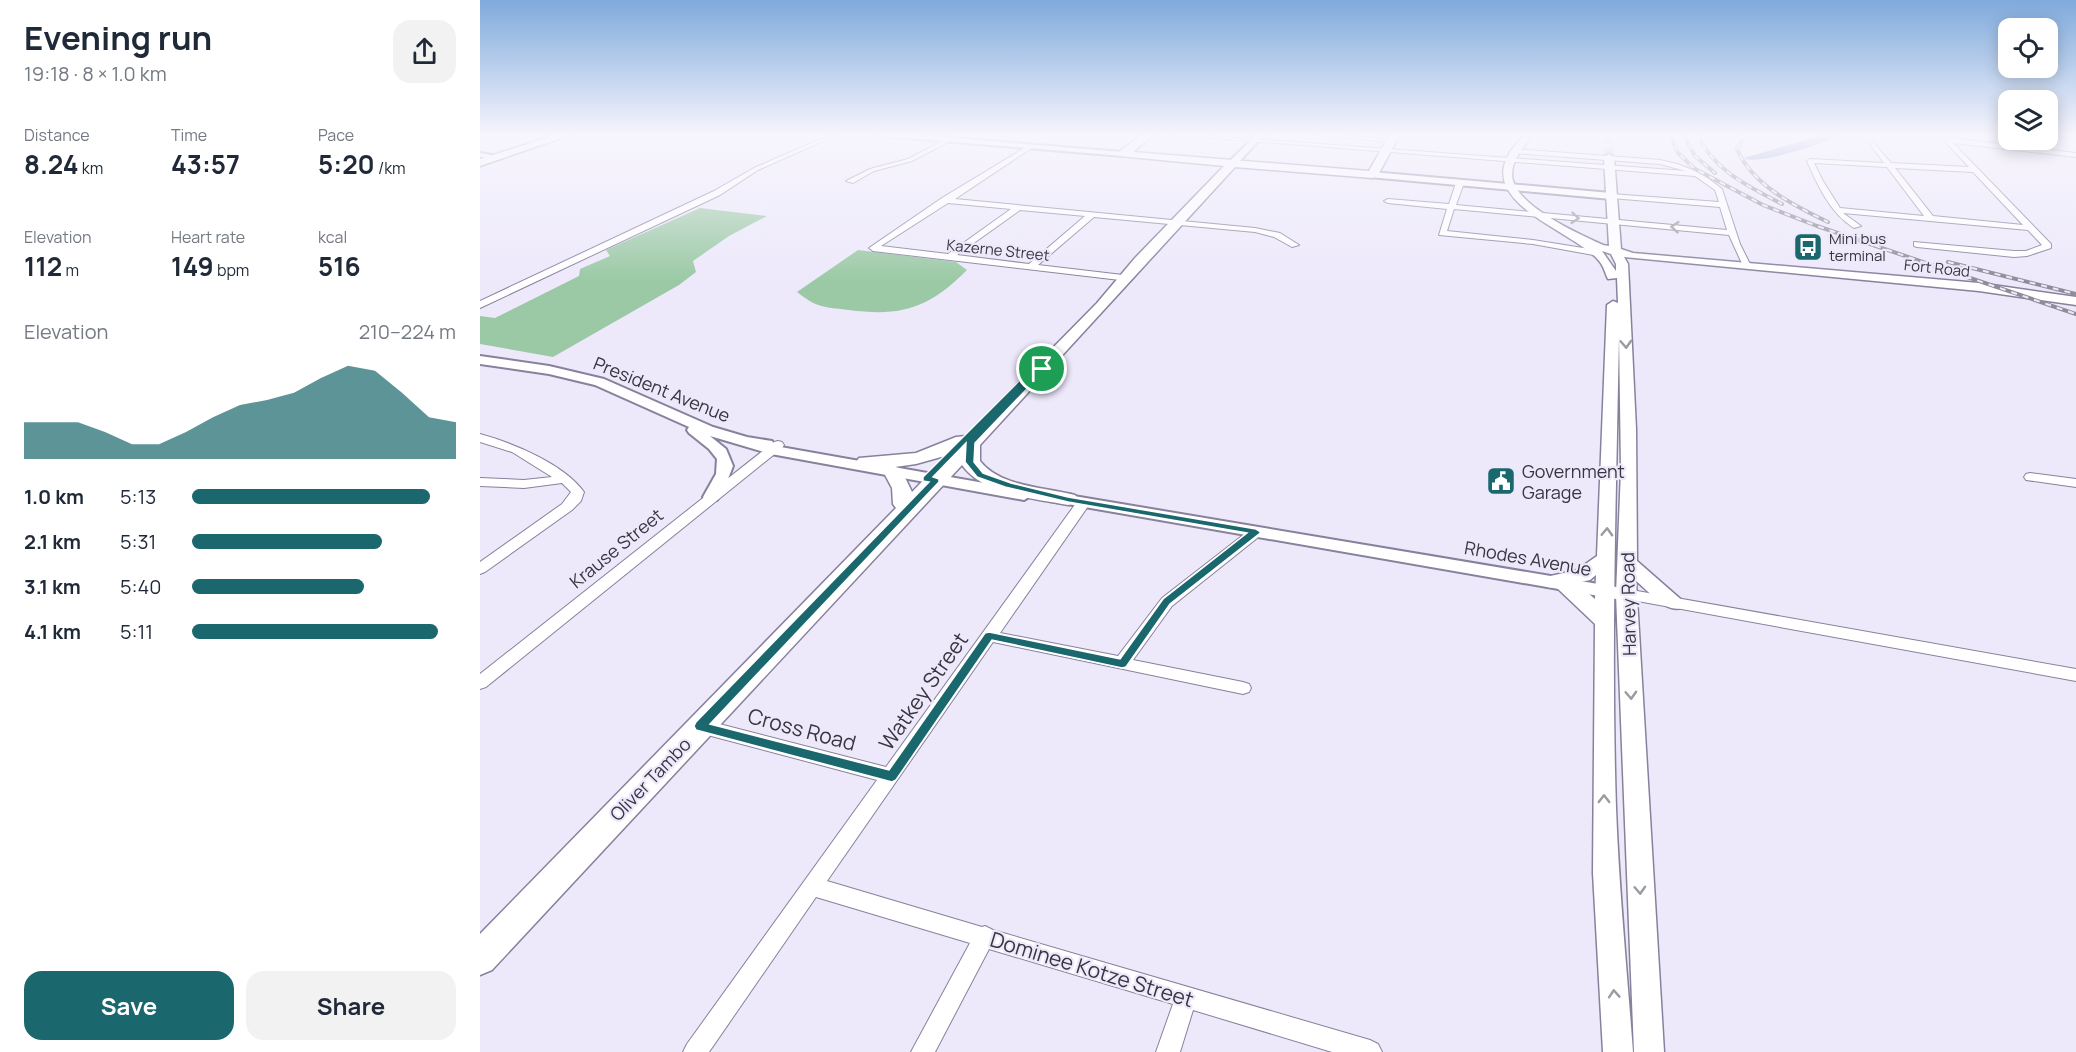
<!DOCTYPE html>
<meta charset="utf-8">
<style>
body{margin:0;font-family:Manrope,sans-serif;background:#f2f2f3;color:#1f2937;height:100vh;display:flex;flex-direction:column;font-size:22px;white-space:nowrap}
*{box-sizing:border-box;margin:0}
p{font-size:20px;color:#747a83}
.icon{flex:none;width:33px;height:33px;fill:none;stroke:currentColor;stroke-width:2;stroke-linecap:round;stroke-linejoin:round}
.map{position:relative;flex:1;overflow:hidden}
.panel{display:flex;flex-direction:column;background:#fff;width:480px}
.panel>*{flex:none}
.controls{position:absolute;left:1518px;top:18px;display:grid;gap:12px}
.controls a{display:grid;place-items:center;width:60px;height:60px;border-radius:12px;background:#fff;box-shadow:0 3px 15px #0003;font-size:30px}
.pin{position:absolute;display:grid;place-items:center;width:51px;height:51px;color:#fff;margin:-26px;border:3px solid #fff;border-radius:50%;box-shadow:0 2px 6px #0007}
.round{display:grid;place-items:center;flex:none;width:63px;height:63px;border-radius:18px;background:#f2f2f3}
.headline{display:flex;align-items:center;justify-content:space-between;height:102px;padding:0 24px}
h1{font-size:33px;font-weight:700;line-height:45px}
.stats{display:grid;grid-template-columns:repeat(3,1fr);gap:9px;height:102px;padding:6px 24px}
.stats div{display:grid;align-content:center}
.stats b{font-size:26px;font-weight:700}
.stats small{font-size:16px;font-weight:400}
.stats p{font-size:16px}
.chart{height:168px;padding:12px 24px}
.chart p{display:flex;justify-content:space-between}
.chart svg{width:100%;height:108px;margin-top:6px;fill:#1a676d;opacity:.7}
.button{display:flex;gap:12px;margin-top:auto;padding:12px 24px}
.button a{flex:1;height:69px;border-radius:18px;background:#1a676d;color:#fff;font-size:24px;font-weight:700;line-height:69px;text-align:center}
.button a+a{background:#f2f2f3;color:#1f2937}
ul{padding:0 24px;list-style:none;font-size:20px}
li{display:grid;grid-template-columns:96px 72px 1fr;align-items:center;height:45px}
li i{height:15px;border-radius:8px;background:#1a676d}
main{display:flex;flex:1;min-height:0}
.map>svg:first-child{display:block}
</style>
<main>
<section class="panel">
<div class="headline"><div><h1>Evening run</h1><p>19:18 · 8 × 1.0 km</p></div><a class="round"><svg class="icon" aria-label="share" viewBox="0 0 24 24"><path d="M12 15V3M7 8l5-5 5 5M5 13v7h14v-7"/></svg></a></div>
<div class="stats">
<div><p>Distance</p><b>8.24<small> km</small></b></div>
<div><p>Time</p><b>43:57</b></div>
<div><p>Pace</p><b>5:20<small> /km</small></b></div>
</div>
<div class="stats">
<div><p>Elevation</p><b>112<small> m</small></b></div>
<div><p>Heart rate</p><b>149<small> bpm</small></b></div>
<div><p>kcal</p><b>516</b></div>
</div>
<div class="chart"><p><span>Elevation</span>210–224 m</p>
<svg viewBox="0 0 160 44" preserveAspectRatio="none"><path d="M0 44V29L10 29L20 29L30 33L40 38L50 38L60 33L70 27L80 22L90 20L100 17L110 11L120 6L130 8L140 17L150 27L160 29V44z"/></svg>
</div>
<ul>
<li><b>1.0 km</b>5:13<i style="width:90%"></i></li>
<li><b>2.1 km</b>5:31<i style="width:72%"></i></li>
<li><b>3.1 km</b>5:40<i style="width:65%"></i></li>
<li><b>4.1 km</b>5:11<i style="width:93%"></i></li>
</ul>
<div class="button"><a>Save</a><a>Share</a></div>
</section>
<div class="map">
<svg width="1596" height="1052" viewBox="0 0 1596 1052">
<rect width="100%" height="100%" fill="#ede9fb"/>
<!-- green -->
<path fill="#9bc9a5" d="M220 208 287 216 249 236 213 261 216 272 199 285 73 357 0 344V316L15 318 99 276 100 269 130 256 126 250Z
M378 250 476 262 487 270C449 308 422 317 369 310 344 307 337 308 317 292Z"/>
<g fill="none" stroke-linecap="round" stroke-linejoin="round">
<!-- canal -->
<path fill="#839acb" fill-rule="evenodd" d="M885 134H912L914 135 911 137Z"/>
<!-- river -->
<path fill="#839acb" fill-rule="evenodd" d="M1346 134H1360C1348 143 1275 166 1264 158Z
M1568 134H1596V138L1568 137Z"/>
<!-- secondary-tunnel -->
<path stroke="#c9c5d6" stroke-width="10" stroke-dasharray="10 4.5" stroke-linecap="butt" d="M1128 134 1129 157"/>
<!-- minor casing -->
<g stroke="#88819c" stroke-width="2">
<path id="minor" d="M352 134H359L278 170 240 195 0 308V301L234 191 274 168Z
M682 134H705L1206 171 1180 164 1034 153 1031 151 1034 149 1180 160 1197 164 1221 173 1242 189 1260 244 1271 266 1264 268 1249 235 974 209 967 231 1053 240 1122 251V255L1119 256 1053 244 959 235 967 209 908 203 904 201 908 199 969 204 976 183 980 181 984 183 976 205 1247 230 1240 207 1131 198 1127 196 1131 194 1239 202 1235 190 1215 176Z
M827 134H851L915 140 912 142Z
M1458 134H1464L1469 138 1596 153V157L1473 143 1571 244V248L1547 256 1534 257 1437 247 1434 246V242L1534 251H1546L1562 245 1548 230 1363 213 1381 226 1374 228C1350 213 1338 186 1327 161L1330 159 1404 163 1390 144 1393 142 1411 163 1489 167ZM1334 163 1407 167 1444 216 1360 208 1343 181ZM1415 168 1493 172 1543 225 1453 216Z
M470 137 472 140 432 161 394 171 373 183 366 181 390 169 428 159Z
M551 144 553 147 475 199 775 228 800 233 819 245 812 247 794 237 775 232 614 217 558 265 643 275V279L640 280 393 251 389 248 462 198ZM468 203 531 209 468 254 401 246ZM540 210 605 216 549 264 477 255Z
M0 434C33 443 84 464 104 492L101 501 92 510 5 572 0 574V562L82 504 91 492 82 483 44 488 0 486V478L44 480 72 477 32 452 0 442Z
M298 441 302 442 304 445 302 448 6 687 0 689V674L294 442Z
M1550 473 1596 479V487L1546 480 1544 477 1546 474Z
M604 498 611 502 520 633 638 656 682 598 771 529 776 528 783 532 781 535 692 606 653 660 763 682 769 684 771 688 769 692 763 694 513 642 347 881 502 927 505 926 513 930 890 1040 898 1044 902 1052H852L713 1010 700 1052H676L693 1004 509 949 455 1052H431L490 943 336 897 229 1052H203L207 1044 397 780 220 733 214 731 211 726 214 721 220 719 406 767 599 499Z
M1146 589 1596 669V681L1141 598 1139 594 1141 590Z"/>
</g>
<!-- tertiary casing -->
<g stroke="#88819c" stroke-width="4">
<path id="tertiary" d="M398 134H425L643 152 647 154 643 156 402 136Z
M777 134H785L756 165H750V161Z
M0 153 23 157 19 159 0 157Z
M892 172 1131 193 1136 196 1131 199 889 177V173Z
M0 356 69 366 124 379 233 427 267 437 292 441 295 446 544 490 552 495 544 500 291 454 230 436 246 449 253 466 246 484 237 500H225L223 497 236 474 237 459 229 449 209 433 207 430 209 427 115 385 69 374 0 364Z
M576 493 1136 587 1142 589 1145 593 1142 597 1136 599 570 501 568 498Z"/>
</g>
<!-- secondary casing -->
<g stroke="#88819c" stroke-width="3">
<path id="secondary" d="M1045 134H1053C1044 147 1032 159 1032 175 1033 205 1099 234 1123 245L1129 246 1124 157 1129 154 1134 157 1141 249 1153 253 1499 283 1596 297V305L1499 291 1144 257 1148 264 1156 429 1157 561 1205 603 1202 608C1185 613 1169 591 1156 581L1184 1052H1154L1136 594 1141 470 1139 336C1136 493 1131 650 1136 808 1139 889 1147 971 1153 1052H1123L1113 873 1115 624 1077 588 1066 587 1063 582 1066 577 1097 570 1117 556 1127 305 1133 301 1138 303 1137 278 1128 279C1125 273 1124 267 1120 262 1097 232 1001 206 1028 156 1032 148 1039 141 1045 134ZM1122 251 1131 254 1136 264V271ZM1116 575 1115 599 1096 583 1110 580Z"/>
</g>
<!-- primary casing -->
<g stroke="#88819c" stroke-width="3">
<path id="primary" d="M79 134H93L0 166V159Z
M663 134H674L653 152 889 171 910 134H920L898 175 892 178 755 167 500 445V461C520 487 565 487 595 495L598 499 595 503 588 505C553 498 505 496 482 465L12 970 0 975V934L416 508 413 504 412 488 404 473 412 468 379 466 376 462 379 458 436 453 476 437 486 436 617 303 655 258 744 166 639 156V152ZM468 455 432 492 421 469 415 467 436 464Z"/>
</g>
<!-- minor -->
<use href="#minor" fill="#fff" fill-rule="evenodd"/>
<!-- tertiary -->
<use href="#tertiary" fill="#fff" fill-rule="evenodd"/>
<!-- secondary -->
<use href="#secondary" fill="#fff" fill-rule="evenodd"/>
<!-- primary -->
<use href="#primary" fill="#fff" fill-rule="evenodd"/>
<!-- rail casing -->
<g stroke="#8f8b99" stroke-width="4">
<path id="rail" d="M1190 134 1198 153 1215 169 1283 205 1337 226 1596 314
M1203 134 1215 156 1235 173
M1217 134C1234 171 1268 186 1302 204
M1266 134 1257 149C1272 185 1315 206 1348 222
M1468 262 1596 294"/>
</g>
<!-- rail -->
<use href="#rail" stroke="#ede9fb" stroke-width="2" stroke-dasharray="6" stroke-linecap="butt"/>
</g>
<!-- one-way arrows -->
<defs><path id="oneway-chevron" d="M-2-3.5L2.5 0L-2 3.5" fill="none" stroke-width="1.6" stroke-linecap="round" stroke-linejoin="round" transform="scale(1.5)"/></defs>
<g stroke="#9c9aa0">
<use href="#oneway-chevron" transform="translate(1095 218) rotate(5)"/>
<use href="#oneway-chevron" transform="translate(1195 227) rotate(-175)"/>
<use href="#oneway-chevron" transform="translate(1146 344) rotate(87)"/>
<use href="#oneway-chevron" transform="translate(1127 532) rotate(-88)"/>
<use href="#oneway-chevron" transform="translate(1151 695) rotate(87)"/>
<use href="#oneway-chevron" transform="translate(1124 799) rotate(-90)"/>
<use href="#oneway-chevron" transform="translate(1160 890) rotate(87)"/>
<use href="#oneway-chevron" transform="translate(1134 994) rotate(-94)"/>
</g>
<!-- sky -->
<linearGradient id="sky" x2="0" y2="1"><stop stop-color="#7faadc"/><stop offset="0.48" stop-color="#f7f5fd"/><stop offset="1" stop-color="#f7f5fd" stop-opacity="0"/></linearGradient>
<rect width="1596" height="281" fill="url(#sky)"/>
<!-- route -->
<path fill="#1a676d" stroke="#fff" stroke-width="1.5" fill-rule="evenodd" d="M553 367 566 369 495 443 494 462 503 473 531 483 588 497 776 529 781 532 779 534 690 604 646 667 642 668 512 640 416 780 412 782 216 730 214 726 216 722 449 482 443 481V477ZM486 443 485 462 497 477 525 487 588 502 767 533 683 599 640 659 509 632 505 633 409 770 230 724 459 482V479L453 477Z"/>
<!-- icons -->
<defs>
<g id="bus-square" transform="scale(1.5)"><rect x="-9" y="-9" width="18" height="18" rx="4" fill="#1a676d" stroke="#ede9fb"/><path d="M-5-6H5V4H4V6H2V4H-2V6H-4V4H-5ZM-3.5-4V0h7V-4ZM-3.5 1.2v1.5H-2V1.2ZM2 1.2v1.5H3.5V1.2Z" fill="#fff"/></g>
<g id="civic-square" transform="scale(1.5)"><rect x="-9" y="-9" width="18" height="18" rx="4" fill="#1a676d" stroke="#ede9fb"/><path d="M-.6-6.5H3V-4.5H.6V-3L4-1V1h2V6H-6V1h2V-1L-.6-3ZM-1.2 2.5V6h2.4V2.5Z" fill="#fff"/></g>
</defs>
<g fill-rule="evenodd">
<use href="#bus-square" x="1328" y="247"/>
<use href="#civic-square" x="1021" y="481"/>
</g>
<g text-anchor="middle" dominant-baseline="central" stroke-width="4.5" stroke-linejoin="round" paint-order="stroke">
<!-- far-poi labels -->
<g font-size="15" fill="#383540" stroke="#ede9fb" text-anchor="start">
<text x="1349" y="238">Mini bus<tspan x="1349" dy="17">terminal</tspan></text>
</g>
<!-- far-street labels -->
<g font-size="15" fill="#383540" stroke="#ede9fb">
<text transform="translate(518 250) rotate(6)">Kazerne Street</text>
<text transform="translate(1457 268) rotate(6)">Fort Road</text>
</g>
<!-- street labels -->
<g font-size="18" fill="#383540" stroke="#ede9fb">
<text transform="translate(182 389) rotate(22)">President Avenue</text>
<text transform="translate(136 548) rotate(-39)">Krause Street</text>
<text transform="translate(1048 558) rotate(10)">Rhodes Avenue</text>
<text transform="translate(1148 604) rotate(-91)">Harvey Road</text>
<text transform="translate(170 779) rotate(-46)">Oliver Tambo</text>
</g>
<!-- poi labels -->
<g font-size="18" fill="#383540" stroke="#ede9fb" text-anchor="start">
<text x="1042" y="471">Government<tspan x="1042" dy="21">Garage</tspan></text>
</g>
<!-- near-street labels -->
<g font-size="21" fill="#383540" stroke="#ede9fb">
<text transform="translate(443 691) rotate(-55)">Watkey Street</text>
<text transform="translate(322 729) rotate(15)">Cross Road</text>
<text transform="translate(612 969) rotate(17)">Dominee Kotze Street</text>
</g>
</g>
</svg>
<div class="controls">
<a><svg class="icon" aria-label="locate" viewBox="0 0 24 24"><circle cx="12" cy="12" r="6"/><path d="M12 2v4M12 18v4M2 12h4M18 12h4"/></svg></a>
<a><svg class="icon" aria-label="layers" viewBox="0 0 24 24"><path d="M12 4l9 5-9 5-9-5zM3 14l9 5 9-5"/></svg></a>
</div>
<div class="pin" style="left:562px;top:369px;background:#1e9e55"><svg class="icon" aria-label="arrive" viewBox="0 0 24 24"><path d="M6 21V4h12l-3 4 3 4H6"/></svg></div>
</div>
</main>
